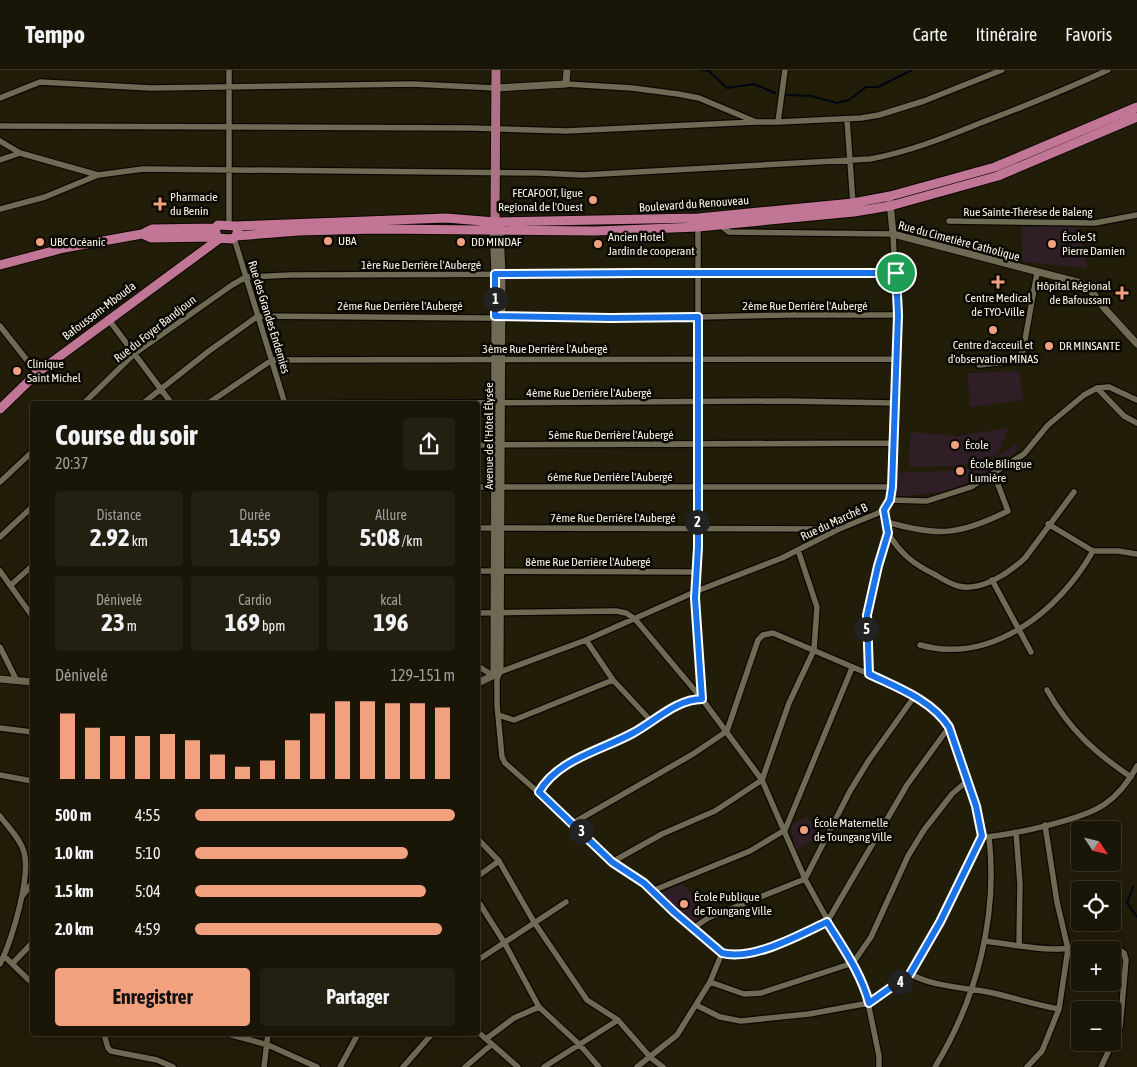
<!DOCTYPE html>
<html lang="fr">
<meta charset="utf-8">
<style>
body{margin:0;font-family:"Asap Condensed",sans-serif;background:#231f11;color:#f1f3f6;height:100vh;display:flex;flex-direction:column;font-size:19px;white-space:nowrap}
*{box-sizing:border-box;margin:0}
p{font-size:16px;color:#9f9f9b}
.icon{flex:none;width:28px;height:28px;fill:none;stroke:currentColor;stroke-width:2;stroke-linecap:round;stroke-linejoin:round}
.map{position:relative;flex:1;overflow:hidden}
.panel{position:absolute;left:30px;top:331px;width:450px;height:635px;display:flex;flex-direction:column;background:#1a1607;border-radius:5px;box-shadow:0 5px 20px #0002,0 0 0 1px #383528}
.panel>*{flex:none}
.needle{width:32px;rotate:125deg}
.tools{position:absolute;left:1071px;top:751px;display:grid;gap:10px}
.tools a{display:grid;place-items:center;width:50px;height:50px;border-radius:5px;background:#1a1607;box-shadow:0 5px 20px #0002,0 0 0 1px #383528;font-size:25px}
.pin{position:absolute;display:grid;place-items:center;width:42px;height:42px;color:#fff;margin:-21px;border:2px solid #fff;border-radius:50%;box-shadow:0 1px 5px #0007}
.km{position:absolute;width:25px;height:25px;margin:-12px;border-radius:50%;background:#222;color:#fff;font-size:14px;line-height:25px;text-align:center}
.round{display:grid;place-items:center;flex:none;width:52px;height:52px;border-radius:5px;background:#231f11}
.overview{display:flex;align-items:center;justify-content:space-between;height:85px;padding:0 25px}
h1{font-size:28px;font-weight:700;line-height:38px}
.metrics{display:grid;grid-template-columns:repeat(3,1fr);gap:8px;height:85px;padding:5px 25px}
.metrics div{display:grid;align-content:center;border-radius:5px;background:#231f11;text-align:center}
.metrics b{font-size:25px;font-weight:700}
.metrics small{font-size:14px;font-weight:400}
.metrics p{font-size:14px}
.chart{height:140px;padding:10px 25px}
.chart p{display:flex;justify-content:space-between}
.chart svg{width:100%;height:90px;margin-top:5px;stroke:#f2a17e;stroke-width:6}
.cta{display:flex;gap:10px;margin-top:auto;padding:10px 25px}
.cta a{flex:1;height:58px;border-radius:5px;background:#f2a17e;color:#111;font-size:20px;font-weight:700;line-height:58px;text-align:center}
.cta a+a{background:#231f11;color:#f1f3f6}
ul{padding:0 25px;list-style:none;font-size:16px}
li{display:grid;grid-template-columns:80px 60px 1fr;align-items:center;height:38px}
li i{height:12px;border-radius:6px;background:#f2a17e}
header{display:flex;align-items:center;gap:30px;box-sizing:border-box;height:70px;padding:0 25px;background:#1a1607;border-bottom:1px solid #383528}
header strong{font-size:24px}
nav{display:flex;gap:28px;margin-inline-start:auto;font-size:18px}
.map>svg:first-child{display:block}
</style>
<header>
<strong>Tempo</strong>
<nav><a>Carte</a><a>Itinéraire</a><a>Favoris</a></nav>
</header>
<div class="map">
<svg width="1137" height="997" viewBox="0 0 1137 997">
<rect width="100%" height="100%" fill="#221d09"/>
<!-- education -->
<path fill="#301e26" d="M1079 155 1087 198 1023 192 1021 157Z
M1019 301 1023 330 970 337 968 303Z
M1008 358 998 384 957 396 910 397 909 384 911 362 959 366Z
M1017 374 1018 380 995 399 965 414 942 422 894 427 895 403 964 400 992 389Z
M807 746 819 766 795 781 791 755Z
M682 813 706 843 693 857 659 824Z"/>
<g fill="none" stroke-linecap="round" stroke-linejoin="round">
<!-- stream -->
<path stroke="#000514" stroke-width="2" d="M702 0 709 1 727 18 754 14 775 23
M786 25 811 26 837 33 849 30 866 17H878L912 0
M1133 817 1127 833 1137 847"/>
<!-- minor casing -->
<g stroke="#0c0700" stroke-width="8">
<path id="minor" d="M566 14 632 18 678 24 699 28 756 52H778L861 48 879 45 924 31 1002 0
M0 28 40 12 151 18 412 14 495 18
M847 49 853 134
M778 52 785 0
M0 56 472 58 566 61 756 52
M0 71 20 83 98 105
M0 90 20 83
M0 139 45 127 98 105 143 99 539 103 583 105 870 89C909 82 946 67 983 52 1025 36 1067 19 1108 0
M949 151 1095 153 1137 145
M229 154V0
M720 155 729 162 893 164 897 245 890 430 884 440 876 444 839 459 782 488 697 521 586 570 500 602 497 609V635L502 687 505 693 573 753 612 792 644 813 692 859 722 883 730 885 761 880 827 852 907 715 949 657
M234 168 285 334
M109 250 172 334
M0 256 37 303
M979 295 1015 291 1023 281 1037 203
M1097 318 1124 346 1137 353
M83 334 134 284 232 215 246 207 291 205 896 203
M142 334 209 281 258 246 611 249 789 245H897
M207 334 272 290 896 289
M283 334 784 331 894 333
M478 375 894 373
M0 412 32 382
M478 417H892
M890 430 927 431 971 417 1024 384 1048 355 1084 325 1097 318 1109 317 1137 330
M887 452C939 467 960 465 1008 441L994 404
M1048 454 1093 481H1118L1137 484
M478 458 838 459
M888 463C900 483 913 494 934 504 941 508 950 514 958 516 981 522 1009 503 1025 488L1074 422
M0 467 32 437
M0 501 32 546
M478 501 698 502
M992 510 1031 582
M11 515 32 496
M478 543 616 541 626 543 635 549 702 629 762 710 805 809 865 918 879 986V997
M586 570 613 610 652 652
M920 575C992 595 1059 541 1093 481
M0 577 17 611
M478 596 492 605
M869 604 867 545 878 496 888 463 884 440
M1047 620C1069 659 1094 682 1131 707
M498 645 514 650 613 610
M0 658 32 662
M0 705 32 711
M539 722 546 712 569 694 632 663 686 631 702 629 695 528 698 477V155
M0 746C8 757 20 768 24 782 31 807 12 870 0 894
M573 753 693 684 727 661 758 570 763 565 773 563 869 604 930 636 942 646 949 657 976 736 982 766 940 852 910 904 869 933 809 944 741 951 720 947 696 935
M1016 762 1020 814 1019 876
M987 767C1015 764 1082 750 1105 734 1119 724 1129 711 1137 696
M478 769 499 791 534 852 587 930 618 950 651 988 663 997
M612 792 662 764 715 741 762 710 789 633 814 580 817 537 798 480
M478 806 499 791
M652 821 750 781 785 760 852 598
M23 825 32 813
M478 831 504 872 539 937
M692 859 708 848 805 809 850 721 869 690 914 627
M985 871C1007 874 1029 878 1052 879 1074 880 1105 869 1124 883L1126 890 1120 957 1101 997
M4 886 32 913
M478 890 566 832
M13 893 32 873
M910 904C935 917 961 917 988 922 1012 927 1035 935 1059 939
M710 912 744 924 761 923 853 893 871 867 908 786 924 760 952 724 967 711
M478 962 518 997
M104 964 108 978 111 981 157 990 173 997
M228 964 268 975 317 997
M486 969 514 948 539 937 580 975 599 997
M264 997 268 964
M340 997 358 964
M403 997 432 964
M465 997 492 974
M544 997 618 950
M637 997 677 965 710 912 722 883
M935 997C977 928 998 847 989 767
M1027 997 1042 981 1059 939 1068 879 1057 832 1045 755"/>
</g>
<!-- tertiary casing -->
<g stroke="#0c0700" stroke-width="9">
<path id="tertiary" d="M495 18 566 14 567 0
M890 132 893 164 1081 213 1089 218 1106 240 1137 274
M493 159 495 204 494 604
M0 609 32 612
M478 613 500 602 502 204 500 159"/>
</g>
<!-- primary casing -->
<g stroke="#0c0700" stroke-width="11">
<path id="primary" d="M493 159 495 152 496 0"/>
</g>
<!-- trunk casing -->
<g stroke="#0c0700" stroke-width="11">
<path id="trunk" d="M218 155 235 156 238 160 236 166 232 169 217 168 215 158Z
M235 156 446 148 495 152 698 148 853 133 890 126 995 97 1137 37
M142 164 151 168 215 167
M236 166 299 161 377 159 596 161 698 157 854 142 890 136 998 106 1137 47
M0 195 64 178 142 164 152 159 215 158
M0 339 37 303 219 169"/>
</g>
<!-- minor -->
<use href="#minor" stroke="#6f6a53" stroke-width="5.5"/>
<!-- tertiary -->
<use href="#tertiary" stroke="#6f6a53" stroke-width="7"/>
<!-- primary -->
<use href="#primary" stroke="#ad7385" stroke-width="9"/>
<!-- trunk -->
<use href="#trunk" stroke="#c27696" stroke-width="9"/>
</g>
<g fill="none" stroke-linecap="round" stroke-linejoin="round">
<!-- route casing -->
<g stroke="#fff" stroke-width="10">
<path id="route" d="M637 203H896L898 245 892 417 890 430 884 440 888 463 878 496 867 545 869 604C896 617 932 630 949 657L976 736 982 766 940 852 910 904 869 933C861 903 843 878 827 852 799 865 753 891 722 883L674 842 644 813 612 792 539 722C558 689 602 680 633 663 655 651 677 629 702 629L695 528 698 477V247L611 248 495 246V204Z"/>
</g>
<!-- route -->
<use href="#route" stroke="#1a73e8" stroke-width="6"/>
</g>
<!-- markers -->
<g fill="#f2a17e" stroke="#0a0802" stroke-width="2">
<circle cx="593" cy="130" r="5"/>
<path d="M157.5 126.5h5v5h5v5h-5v5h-5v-5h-5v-5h5z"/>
<circle cx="328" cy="171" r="5"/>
<circle cx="40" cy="172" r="5"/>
<circle cx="461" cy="172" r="5"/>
<circle cx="598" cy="174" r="5"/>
<circle cx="1052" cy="174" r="5"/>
<path d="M995.5 204.5h5v5h5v5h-5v5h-5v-5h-5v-5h5z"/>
<path d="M1119.5 215.5h5v5h5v5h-5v5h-5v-5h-5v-5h5z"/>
<circle cx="993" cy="260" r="5"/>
<circle cx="1049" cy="276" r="5"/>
<circle cx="17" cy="301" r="5"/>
<circle cx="955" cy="375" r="5"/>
<circle cx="960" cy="401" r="5"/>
<circle cx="804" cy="760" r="5"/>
<circle cx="684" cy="834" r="5"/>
</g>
<g text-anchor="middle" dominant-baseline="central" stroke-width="5" stroke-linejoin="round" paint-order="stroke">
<!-- poi labels -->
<g font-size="12" fill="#f8f5e8" stroke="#0a0802" text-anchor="start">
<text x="583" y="123" text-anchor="end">FECAFOOT, ligue<tspan x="583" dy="14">Regional de l'Ouest</tspan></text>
<text x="170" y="127">Pharmacie<tspan x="170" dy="14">du Benin</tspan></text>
<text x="608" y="167">Ancien Hotel<tspan x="608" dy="14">Jardin de cooperant</tspan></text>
<text x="1062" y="167">École St<tspan x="1062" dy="14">Pierre Damien</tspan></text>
<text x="338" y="171">UBA</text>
<text x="50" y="172">UBC Océanic</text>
<text x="471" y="172">DD MINDAF</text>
<text x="1111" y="216" text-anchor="end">Hôpital Régional<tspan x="1111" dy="14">de Bafoussam</tspan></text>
<text x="998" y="228" text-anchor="middle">Centre Medical<tspan x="998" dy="14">de TYO-Ville</tspan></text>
<text x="993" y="275" text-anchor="middle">Centre d'acceuil et<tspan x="993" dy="14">d'observation MINAS</tspan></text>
<text x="1059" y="276">DR MINSANTE</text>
<text x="27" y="294">Clinique<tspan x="27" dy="14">Saint Michel</tspan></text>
<text x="965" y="375">École</text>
<text x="970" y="394">École Bilingue<tspan x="970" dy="14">Lumière</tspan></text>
<text x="814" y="753">École Maternelle<tspan x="814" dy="14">de Toungang Ville</tspan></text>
<text x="694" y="827">École Publique<tspan x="694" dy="14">de Toungang Ville</tspan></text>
</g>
<!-- street labels -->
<g font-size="12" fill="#f8f5e8" stroke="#0a0802">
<text transform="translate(694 134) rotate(-4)">Boulevard du Renouveau</text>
<text x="1028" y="142">Rue Sainte-Thérèse de Baleng</text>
<text transform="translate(959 171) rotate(15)">Rue du Cimetière Catholique</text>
<text x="421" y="195">1ère Rue Derrière l'Aubergé</text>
<text x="400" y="236">2ème Rue Derrière l'Aubergé</text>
<text x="805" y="236">2ème Rue Derrière l'Aubergé</text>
<text transform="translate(99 241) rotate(-37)">Bafoussam-Mbouda</text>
<text transform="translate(269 247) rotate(73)">Rue des Grandes Endemies</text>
<text transform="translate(155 259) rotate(-38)">Rue du Foyer Bandjoun</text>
<text x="545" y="279">3ème Rue Derrière l'Aubergé</text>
<text x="589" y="323">4ème Rue Derrière l'Aubergé</text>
<text x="611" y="365">5ème Rue Derrière l'Aubergé</text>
<text transform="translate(489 366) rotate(-90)">Avenue de l'Hôtel Élysée</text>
<text x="610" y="407">6ème Rue Derrière l'Aubergé</text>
<text x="613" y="448">7ème Rue Derrière l'Aubergé</text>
<text transform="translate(834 452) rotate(-25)">Rue du Marché B</text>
<text x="588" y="492">8ème Rue Derrière l'Aubergé</text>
</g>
</g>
</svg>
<div class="tools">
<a><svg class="needle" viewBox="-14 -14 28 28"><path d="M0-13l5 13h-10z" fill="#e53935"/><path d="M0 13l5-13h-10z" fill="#9f9f9b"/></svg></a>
<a><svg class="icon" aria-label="locate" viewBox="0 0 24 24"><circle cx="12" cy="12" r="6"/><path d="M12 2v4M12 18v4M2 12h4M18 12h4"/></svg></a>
<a>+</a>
<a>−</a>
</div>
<div class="pin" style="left:896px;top:203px;background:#1e9e55"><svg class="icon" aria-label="arrive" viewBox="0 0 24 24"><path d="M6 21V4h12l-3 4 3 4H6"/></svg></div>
<b class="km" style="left:495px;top:229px">1</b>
<b class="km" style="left:697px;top:452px">2</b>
<b class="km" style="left:581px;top:761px">3</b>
<b class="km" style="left:900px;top:912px">4</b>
<b class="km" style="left:866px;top:559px">5</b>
<section class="panel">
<div class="overview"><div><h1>Course du soir</h1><p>20:37</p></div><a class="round"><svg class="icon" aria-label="share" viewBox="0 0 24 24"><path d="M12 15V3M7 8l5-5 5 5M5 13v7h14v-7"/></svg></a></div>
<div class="metrics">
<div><p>Distance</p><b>2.92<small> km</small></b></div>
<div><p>Durée</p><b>14:59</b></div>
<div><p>Allure</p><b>5:08<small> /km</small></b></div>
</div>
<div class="metrics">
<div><p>Dénivelé</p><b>23<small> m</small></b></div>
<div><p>Cardio</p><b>169<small> bpm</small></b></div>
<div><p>kcal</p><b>196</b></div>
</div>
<div class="chart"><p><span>Dénivelé</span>129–151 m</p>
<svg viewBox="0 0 160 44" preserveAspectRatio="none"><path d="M5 44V12M15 44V19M25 44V23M35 44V23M45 44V22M55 44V25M65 44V32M75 44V38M85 44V35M95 44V25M105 44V12M115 44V6M125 44V6M135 44V7M145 44V7M155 44V9"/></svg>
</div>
<ul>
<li><b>500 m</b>4:55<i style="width:100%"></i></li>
<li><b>1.0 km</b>5:10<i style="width:82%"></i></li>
<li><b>1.5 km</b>5:04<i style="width:89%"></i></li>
<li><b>2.0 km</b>4:59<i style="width:95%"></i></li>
</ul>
<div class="cta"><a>Enregistrer</a><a>Partager</a></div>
</section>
</div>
